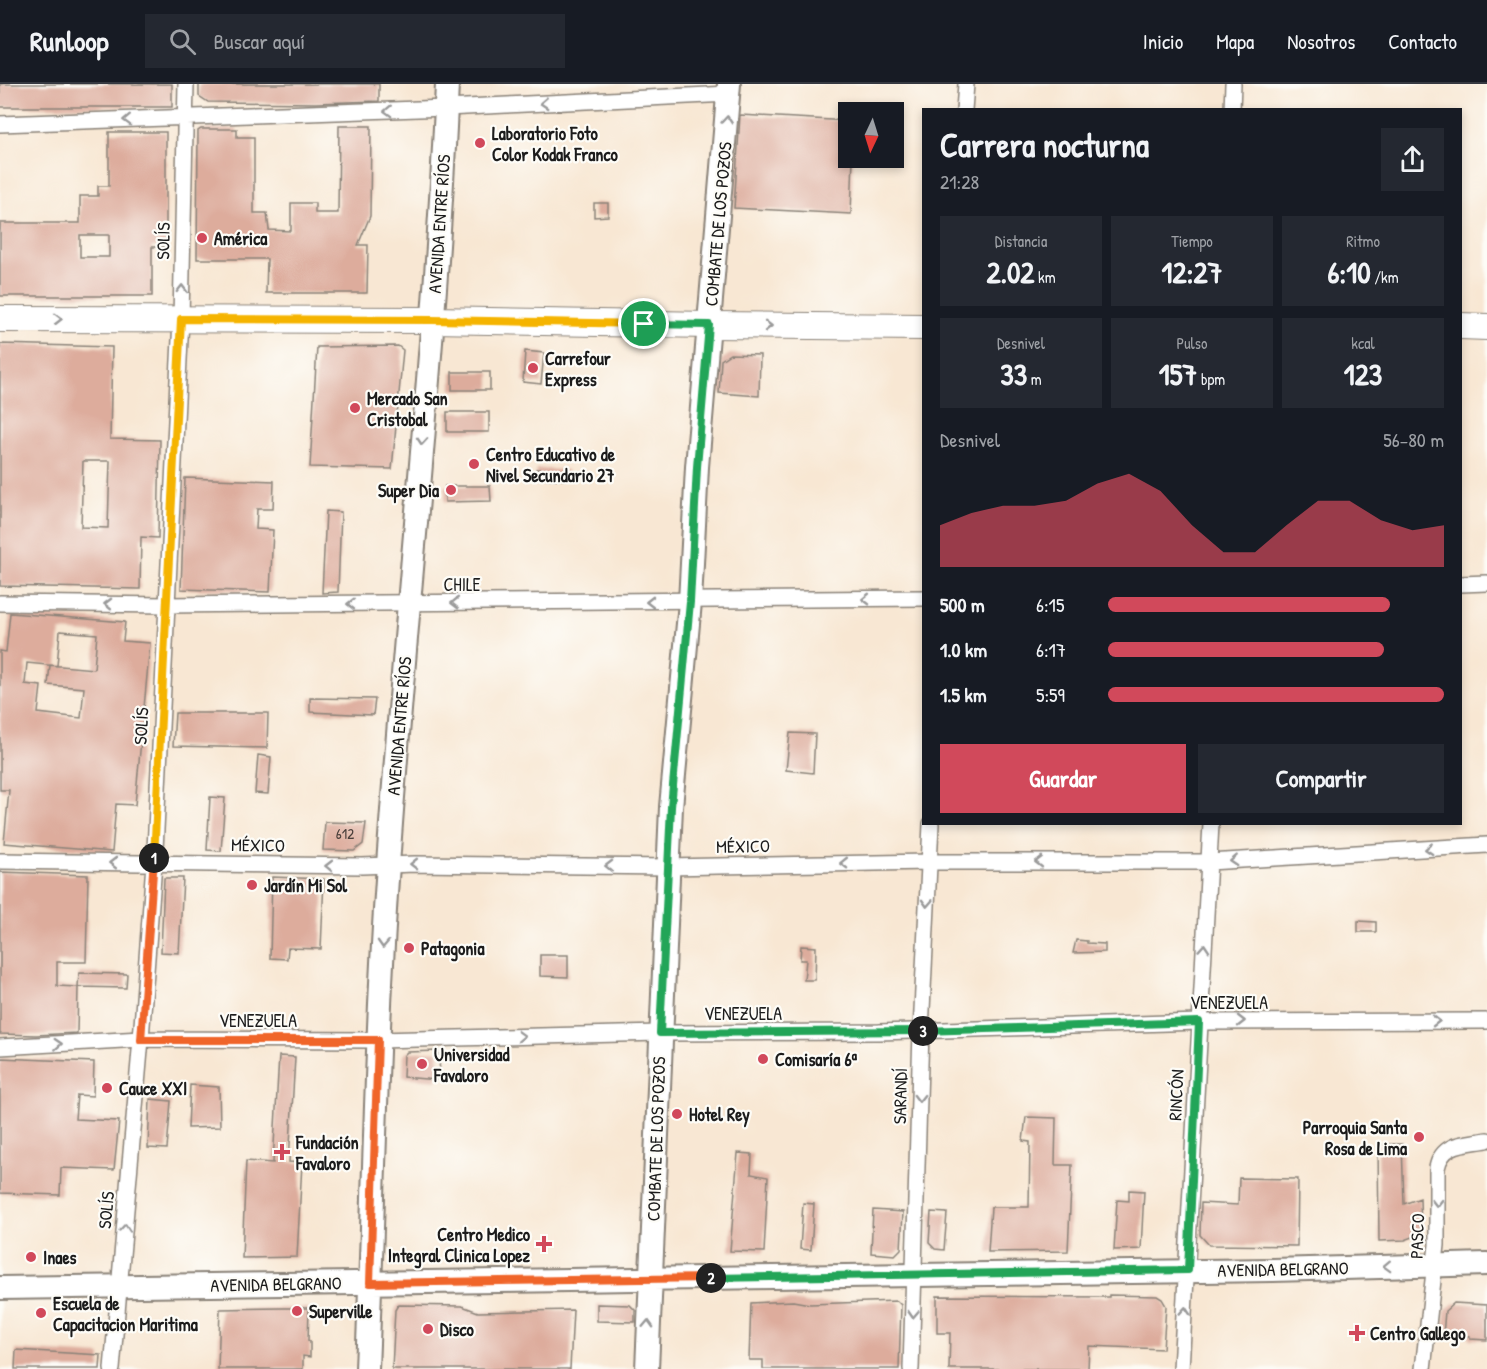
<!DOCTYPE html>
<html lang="es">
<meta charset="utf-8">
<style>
body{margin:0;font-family:"Patrick Hand",sans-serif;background:#242831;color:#f1f3f6;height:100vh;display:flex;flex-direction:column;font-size:22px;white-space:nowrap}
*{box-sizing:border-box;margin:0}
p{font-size:20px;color:#9ea1a6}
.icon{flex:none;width:33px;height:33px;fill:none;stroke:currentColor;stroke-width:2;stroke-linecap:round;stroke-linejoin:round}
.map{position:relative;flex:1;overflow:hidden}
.side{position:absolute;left:922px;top:24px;width:540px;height:717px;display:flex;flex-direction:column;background:#171b24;border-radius:0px;box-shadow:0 3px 9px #0003}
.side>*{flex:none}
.needle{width:39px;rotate:184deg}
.controls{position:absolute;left:838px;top:18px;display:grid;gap:12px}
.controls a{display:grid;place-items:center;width:66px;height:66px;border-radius:0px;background:#171b24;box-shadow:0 3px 9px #0003;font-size:30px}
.pin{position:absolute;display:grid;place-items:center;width:51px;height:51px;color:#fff;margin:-26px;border:3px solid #fff;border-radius:50%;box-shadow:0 2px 6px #0007}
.km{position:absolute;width:30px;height:30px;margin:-15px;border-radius:50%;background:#222;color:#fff;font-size:16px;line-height:30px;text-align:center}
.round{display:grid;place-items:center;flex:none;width:63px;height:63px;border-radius:0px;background:#242831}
.summary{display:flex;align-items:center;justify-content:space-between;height:102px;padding:0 18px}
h1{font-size:33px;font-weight:700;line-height:45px}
.metrics{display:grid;grid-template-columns:repeat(3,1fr);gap:9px;height:102px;padding:6px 18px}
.metrics div{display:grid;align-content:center;border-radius:0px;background:#242831;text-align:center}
.metrics b{font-size:30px;font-weight:700}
.metrics small{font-size:16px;font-weight:400}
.metrics p{font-size:16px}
.chart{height:168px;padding:12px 18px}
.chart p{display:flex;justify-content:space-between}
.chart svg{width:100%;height:108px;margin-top:6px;fill:#d1495b;opacity:.7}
.primary-button{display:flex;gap:12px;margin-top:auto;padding:12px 18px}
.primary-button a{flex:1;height:69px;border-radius:0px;background:#d1495b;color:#fff;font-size:24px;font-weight:700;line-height:69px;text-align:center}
.primary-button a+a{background:#242831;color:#f1f3f6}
ul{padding:0 18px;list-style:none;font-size:20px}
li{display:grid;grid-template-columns:96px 72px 1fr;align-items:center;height:45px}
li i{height:15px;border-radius:8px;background:#d1495b}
header{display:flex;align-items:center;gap:36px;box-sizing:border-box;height:84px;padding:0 30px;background:#171b24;border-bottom:2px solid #363941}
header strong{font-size:28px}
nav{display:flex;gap:33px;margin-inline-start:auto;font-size:21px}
.search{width:420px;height:54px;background:#242831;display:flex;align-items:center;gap:15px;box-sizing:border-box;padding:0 21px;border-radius:0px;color:#9ea1a6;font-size:22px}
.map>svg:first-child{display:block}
</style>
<header>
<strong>Runloop</strong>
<div class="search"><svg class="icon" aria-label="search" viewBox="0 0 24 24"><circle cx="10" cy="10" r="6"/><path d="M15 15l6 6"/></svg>Buscar aquí</div>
<nav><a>Inicio</a><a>Mapa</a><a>Nosotros</a><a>Contacto</a></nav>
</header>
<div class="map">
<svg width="1487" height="1285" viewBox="0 0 1487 1285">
<rect width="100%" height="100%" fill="#fdfcf7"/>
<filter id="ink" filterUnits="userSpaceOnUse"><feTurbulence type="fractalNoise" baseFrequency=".0167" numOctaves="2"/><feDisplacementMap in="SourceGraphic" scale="12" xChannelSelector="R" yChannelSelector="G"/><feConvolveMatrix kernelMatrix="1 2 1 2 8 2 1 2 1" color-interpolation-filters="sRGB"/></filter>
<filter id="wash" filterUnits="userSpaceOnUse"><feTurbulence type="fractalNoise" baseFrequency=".008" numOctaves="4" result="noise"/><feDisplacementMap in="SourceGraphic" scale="24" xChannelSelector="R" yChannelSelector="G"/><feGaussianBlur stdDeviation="1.35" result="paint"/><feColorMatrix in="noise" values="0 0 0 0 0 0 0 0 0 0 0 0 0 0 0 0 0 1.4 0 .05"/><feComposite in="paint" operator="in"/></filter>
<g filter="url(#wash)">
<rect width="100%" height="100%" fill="#f8e7d3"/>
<g id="blocks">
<!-- building -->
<path fill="#ddac9c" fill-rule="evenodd" d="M0 0H172V23H0Z
M199 0H379V17L315 19 208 18 199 12Z
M740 31 849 37V74H853L851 130 734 124Z
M339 42H371L370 132 358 161H368L367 209H266L267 175H197L198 47 201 45H237V53H254V129H267L269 146 291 147V119H315V129H338Z
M109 48H166V163H152V212H0V139H80V112H98V102H109ZM80 151H109V173H80Z
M594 119H608V132L594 133Z
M0 260 112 263 110 355 160 356 158 454 141 453 140 505 0 502ZM83 377H110L108 444 81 443Z
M398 262 403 266 392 385 310 383 317 263Z
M525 267 544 269 541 300 523 298Z
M730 270 760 271 759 312 719 309 721 276Z
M452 288H490V306H452Z
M447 328H489V348H447Z
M536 385 567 386 566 396 536 394Z
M185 394 274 397 273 425H257L256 445 273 446 270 508 181 505Z
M445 402H490L491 417 445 418Z
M326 427 341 428 338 508 322 509Z
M10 529 125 538 123 557 150 559 135 721 116 720 112 768 4 759 9 706H0V567L6 568ZM60 547 97 550 94 585 50 581 48 601 84 604 81 634 38 629 41 602 25 600 27 579 57 582Z
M310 614 375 615 373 631 310 628Z
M175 629H268L267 664 173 662Z
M790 649 815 650 813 689 786 686Z
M258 671 271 673 268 710 255 709Z
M210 713 225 714 221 767 207 766Z
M325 738 366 739 363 760 354 767 323 766Z
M0 788 88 791 86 878H57V902L78 903 79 889 127 890 126 904 78 903 77 949 36 951 0 950Z
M272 793 324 795 321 865 288 864 287 875 270 874Z
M164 794H183L179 869 161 868Z
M1358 837 1376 838V848H1358Z
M1076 856 1087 857V859L1105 860V868L1073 869Z
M801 862 816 863 815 896H804L806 876H800Z
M540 871H568V893L540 892Z
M438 967 440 987H437V996L403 993 404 971 407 968Z
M279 972 295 973 289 1078 302 1079 297 1173 242 1174 246 1077 273 1079Z
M0 974 94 978 93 1012 77 1011 75 1035 119 1037 114 1086 61 1084 60 1111 0 1109Z
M190 1001 219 1003 220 1043 188 1044Z
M150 1015 171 1017 167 1065 148 1064Z
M1026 1033 1056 1034 1055 1081H1072L1068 1167 988 1168 991 1123H1029L1030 1058 1023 1057Z
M1378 1060H1402L1404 1120 1420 1114 1421 1150 1405 1156 1379 1157Z
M738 1069 752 1070 751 1090 768 1093 764 1168 730 1167Z
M1239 1094 1298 1095 1297 1162 1209 1161 1200 1151 1201 1119 1238 1121Z
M1129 1106 1144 1107 1141 1165 1114 1166 1117 1116 1129 1117Z
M803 1119 814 1120 811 1166 800 1165Z
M873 1126 903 1128 901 1165 895 1171 871 1169Z
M931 1128 947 1129 944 1166 935 1165 929 1159Z
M1109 1211 1157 1212 1162 1215 1166 1222 1163 1265 1089 1262 1088 1285H949L950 1249H937V1212L1109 1213Z
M793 1217 810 1220 897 1217 901 1221 899 1285H763V1276H749L751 1219Z
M1454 1219 1487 1221V1256L1470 1255V1252H1443L1445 1227Z
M597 1220 630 1221 635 1226V1238L597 1237Z
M398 1221 462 1222 478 1228 573 1226 570 1285H392L395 1226Z
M282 1224H309L308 1257H310V1273L303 1272V1285H218L220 1225Z
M16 1266 101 1271 100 1285H15Z"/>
</g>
</g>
<g filter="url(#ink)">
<use href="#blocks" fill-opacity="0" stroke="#8a8278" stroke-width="1.5"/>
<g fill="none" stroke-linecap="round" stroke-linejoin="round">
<!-- street casing -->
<g stroke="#8a8278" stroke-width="18">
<path id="street" d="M964 26 966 0
M1232 26 1233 0
M0 40 446 24 729 10
M1461 500 1487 499
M0 519 166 521 924 514
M0 777 362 782 415 780 667 783 929 778H1209L1487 761
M0 963 141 955 378 956 660 949 879 948 1199 938 1487 937
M112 1285 141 955 155 766 181 235 186 0
M911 1285 921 947 931 740
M1181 1285 1211 740
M1423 1285 1437 1161V1084C1442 1058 1465 1060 1487 1056"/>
</g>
<!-- secondary casing -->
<g stroke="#8a8278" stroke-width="26">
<path id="secondary" d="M0 1204 1273 1186 1487 1180
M367 1285C374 1117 376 948 388 781 406 521 436 261 447 0
M647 1285 671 723 690 518 697 383 729 0"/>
</g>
<!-- primary casing -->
<g stroke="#8a8278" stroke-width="28">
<path id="primary" d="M0 235 432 236 709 241 924 243
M1461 242 1487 243"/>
</g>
<!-- street -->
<use href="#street" stroke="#fff" stroke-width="15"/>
<!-- secondary -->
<use href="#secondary" stroke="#fff" stroke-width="22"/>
<!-- primary -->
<use href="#primary" stroke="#fff" stroke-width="26"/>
</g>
<!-- one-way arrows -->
<defs><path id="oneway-chevron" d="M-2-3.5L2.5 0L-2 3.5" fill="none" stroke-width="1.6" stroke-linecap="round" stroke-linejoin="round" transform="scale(1.5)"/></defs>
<g stroke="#999">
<use href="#oneway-chevron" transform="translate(544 19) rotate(177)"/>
<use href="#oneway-chevron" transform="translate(388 27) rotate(178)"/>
<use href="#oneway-chevron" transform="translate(127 36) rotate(178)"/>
<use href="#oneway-chevron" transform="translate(727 36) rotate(-85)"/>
<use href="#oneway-chevron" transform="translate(182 205) rotate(-89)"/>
<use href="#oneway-chevron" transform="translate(58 235)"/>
<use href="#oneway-chevron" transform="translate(768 242)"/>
<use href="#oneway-chevron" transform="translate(422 357) rotate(94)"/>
<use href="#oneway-chevron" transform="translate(866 515) rotate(179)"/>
<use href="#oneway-chevron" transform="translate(650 518) rotate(180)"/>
<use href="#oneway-chevron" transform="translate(455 519) rotate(179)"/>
<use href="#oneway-chevron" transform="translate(108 520) rotate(-179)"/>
<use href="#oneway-chevron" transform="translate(351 520) rotate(180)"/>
<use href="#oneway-chevron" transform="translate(1429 765) rotate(177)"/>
<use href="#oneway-chevron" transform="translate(1234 777) rotate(177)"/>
<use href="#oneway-chevron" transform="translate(1039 778) rotate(-180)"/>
<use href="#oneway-chevron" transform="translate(113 779) rotate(-179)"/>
<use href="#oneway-chevron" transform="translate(844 779) rotate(179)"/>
<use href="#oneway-chevron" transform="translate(414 780) rotate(179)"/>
<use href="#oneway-chevron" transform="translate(329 782) rotate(-179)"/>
<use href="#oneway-chevron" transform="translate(609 782) rotate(-179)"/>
<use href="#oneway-chevron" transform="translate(927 819) rotate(93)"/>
<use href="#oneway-chevron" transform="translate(383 860) rotate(93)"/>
<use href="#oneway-chevron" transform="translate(1204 864) rotate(-86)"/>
<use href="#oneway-chevron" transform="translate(1241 937)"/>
<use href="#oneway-chevron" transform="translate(1436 937)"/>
<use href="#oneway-chevron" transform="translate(521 952) rotate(-2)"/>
<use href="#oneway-chevron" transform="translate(58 960) rotate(-3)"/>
<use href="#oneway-chevron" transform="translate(919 1014) rotate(91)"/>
<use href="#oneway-chevron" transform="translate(1437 1119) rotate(90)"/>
<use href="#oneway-chevron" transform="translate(125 1144) rotate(-85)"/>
<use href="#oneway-chevron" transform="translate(1387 1182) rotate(178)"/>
<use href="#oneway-chevron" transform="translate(1185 1227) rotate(-86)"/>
<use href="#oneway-chevron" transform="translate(913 1230) rotate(93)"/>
<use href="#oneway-chevron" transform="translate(648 1240) rotate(-88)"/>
</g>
</g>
<g fill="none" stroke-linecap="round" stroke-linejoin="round" filter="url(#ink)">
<!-- split-1 casing -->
<g stroke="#fff" stroke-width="12">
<path id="split-1" d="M154 774 181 235 432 236 644 240"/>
</g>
<!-- split-2 casing -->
<g stroke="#fff" stroke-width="12">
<path id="split-2" d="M154 774 141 956H378L370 1199 711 1194"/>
</g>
<!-- split-3 casing -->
<g stroke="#fff" stroke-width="12">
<path id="split-3" d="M711 1194 1188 1186 1199 938 923 947"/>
</g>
<!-- split-4 casing -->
<g stroke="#fff" stroke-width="12">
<path id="split-4" d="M644 240 709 241 697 383 690 518 671 723 660 949 923 947"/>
</g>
<!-- split-1 -->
<use href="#split-1" stroke="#f5b400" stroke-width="8"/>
<!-- split-2 -->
<use href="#split-2" stroke="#f0652b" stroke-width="8"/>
<!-- split-3 -->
<use href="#split-3" stroke="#22a559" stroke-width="8"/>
<!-- split-4 -->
<use href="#split-4" stroke="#22a559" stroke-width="8"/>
</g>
<!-- markers -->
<g fill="#d1495b" stroke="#fdfcf7" stroke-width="2">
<circle cx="480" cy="59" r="6"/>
<circle cx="202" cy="154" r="6"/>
<circle cx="533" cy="284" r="6"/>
<circle cx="355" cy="324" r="6"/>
<circle cx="474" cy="380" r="6"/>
<circle cx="451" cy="406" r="6"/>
<circle cx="252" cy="801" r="6"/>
<circle cx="409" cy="864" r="6"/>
<circle cx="763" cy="975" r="6"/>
<circle cx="422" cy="980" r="6"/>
<circle cx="107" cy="1004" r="6"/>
<circle cx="677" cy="1030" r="6"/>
<circle cx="1419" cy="1053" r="6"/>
<path d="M279 1059h6v6h6v6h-6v6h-6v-6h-6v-6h6z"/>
<path d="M541 1151h6v6h6v6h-6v6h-6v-6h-6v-6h6z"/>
<circle cx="31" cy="1173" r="6"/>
<circle cx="297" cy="1227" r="6"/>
<circle cx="41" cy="1229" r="6"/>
<circle cx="428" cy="1245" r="6"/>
<path d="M1354 1240h6v6h6v6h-6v6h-6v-6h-6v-6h6z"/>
</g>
<g text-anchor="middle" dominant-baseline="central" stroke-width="4.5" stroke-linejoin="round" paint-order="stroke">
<!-- number labels -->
<g font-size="15" fill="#4c403c">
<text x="345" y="749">612</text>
</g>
<!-- poi labels -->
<g font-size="18" font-weight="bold" fill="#1c1c1c" stroke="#fdfcf7" text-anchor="start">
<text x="492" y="49">Laboratorio Foto<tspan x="492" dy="21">Color Kodak Franco</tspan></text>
<text x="214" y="154">América</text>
<text x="545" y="274">Carrefour<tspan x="545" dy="21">Express</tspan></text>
<text x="367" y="314">Mercado San<tspan x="367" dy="21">Cristobal</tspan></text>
<text x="486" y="370">Centro Educativo de<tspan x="486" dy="21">Nivel Secundario 27</tspan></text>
<text x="439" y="406" text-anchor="end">Super Dia</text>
<text x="264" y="801">Jardín Mi Sol</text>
<text x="421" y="864">Patagonia</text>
<text x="434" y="970">Universidad<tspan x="434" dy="21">Favaloro</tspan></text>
<text x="775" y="975">Comisaría 6ª</text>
<text x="119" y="1004">Cauce XXI</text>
<text x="689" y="1030">Hotel Rey</text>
<text x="1407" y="1043" text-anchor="end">Parroquia Santa<tspan x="1407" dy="21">Rosa de Lima</tspan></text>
<text x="296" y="1058">Fundación<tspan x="296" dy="21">Favaloro</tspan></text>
<text x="530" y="1150" text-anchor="end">Centro Medico<tspan x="530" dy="21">Integral Clinica Lopez</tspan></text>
<text x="43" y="1173">Inaes</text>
<text x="53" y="1219">Escuela de<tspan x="53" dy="21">Capacitacion Maritima</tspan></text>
<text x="309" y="1227">Superville</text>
<text x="440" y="1245">Disco</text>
<text x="1370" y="1249">Centro Gallego</text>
</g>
<!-- street labels -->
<g font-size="18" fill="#1c1c1c" stroke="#fdfcf7">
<text transform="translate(439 140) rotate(-86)">AVENIDA ENTRE RÍOS</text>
<text transform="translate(718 140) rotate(-85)">COMBATE DE LOS POZOS</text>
<text transform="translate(163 157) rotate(-89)">SOLÍS</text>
<text x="462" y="500">CHILE</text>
<text transform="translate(141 642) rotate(-87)">SOLÍS</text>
<text transform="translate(399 642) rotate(-85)">AVENIDA ENTRE RÍOS</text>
<text transform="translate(258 761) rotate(1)">MÉXICO</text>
<text transform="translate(743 762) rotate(-1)">MÉXICO</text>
<text x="1229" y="918">VENEZUELA</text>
<text x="743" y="929">VENEZUELA</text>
<text x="258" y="936">VENEZUELA</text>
<text transform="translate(1176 1011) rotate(-87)">RINCÓN</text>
<text transform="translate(900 1012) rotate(-89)">SARANDÍ</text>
<text transform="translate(656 1055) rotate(-88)">COMBATE DE LOS POZOS</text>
<text transform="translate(106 1126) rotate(-85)">SOLÍS</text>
<text transform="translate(1417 1152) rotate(-88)">PASCO</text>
<text transform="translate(1283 1185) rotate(-1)">AVENIDA BELGRANO</text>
<text transform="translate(276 1200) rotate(-1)">AVENIDA BELGRANO</text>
</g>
</g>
</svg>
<div class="controls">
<a><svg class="needle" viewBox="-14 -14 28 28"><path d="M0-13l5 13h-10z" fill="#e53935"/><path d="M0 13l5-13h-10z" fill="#9ea1a6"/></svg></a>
</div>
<div class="pin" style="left:644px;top:240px;background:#1e9e55"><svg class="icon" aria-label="arrive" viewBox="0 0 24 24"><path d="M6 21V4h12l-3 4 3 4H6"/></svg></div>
<b class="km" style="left:154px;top:774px">1</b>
<b class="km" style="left:711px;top:1194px">2</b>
<b class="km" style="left:923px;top:947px">3</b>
<section class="side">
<div class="summary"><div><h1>Carrera nocturna</h1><p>21:28</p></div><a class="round"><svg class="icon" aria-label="share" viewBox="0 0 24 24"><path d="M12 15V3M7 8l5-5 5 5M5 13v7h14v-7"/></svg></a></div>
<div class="metrics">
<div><p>Distancia</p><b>2.02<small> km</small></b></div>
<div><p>Tiempo</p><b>12:27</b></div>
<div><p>Ritmo</p><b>6:10<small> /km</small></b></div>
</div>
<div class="metrics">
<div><p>Desnivel</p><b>33<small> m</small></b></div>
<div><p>Pulso</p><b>157<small> bpm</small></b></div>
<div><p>kcal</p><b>123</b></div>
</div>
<div class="chart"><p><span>Desnivel</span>56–80 m</p>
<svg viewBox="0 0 160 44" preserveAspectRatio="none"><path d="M0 44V27L10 22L20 19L30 19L40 17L50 10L60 6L70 13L80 27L90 38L100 38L110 27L120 17L130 17L140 25L150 29L160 27V44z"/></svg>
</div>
<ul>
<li><b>500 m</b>6:15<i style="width:84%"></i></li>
<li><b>1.0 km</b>6:17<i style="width:82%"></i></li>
<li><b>1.5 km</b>5:59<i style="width:100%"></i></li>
</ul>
<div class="primary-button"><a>Guardar</a><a>Compartir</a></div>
</section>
</div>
